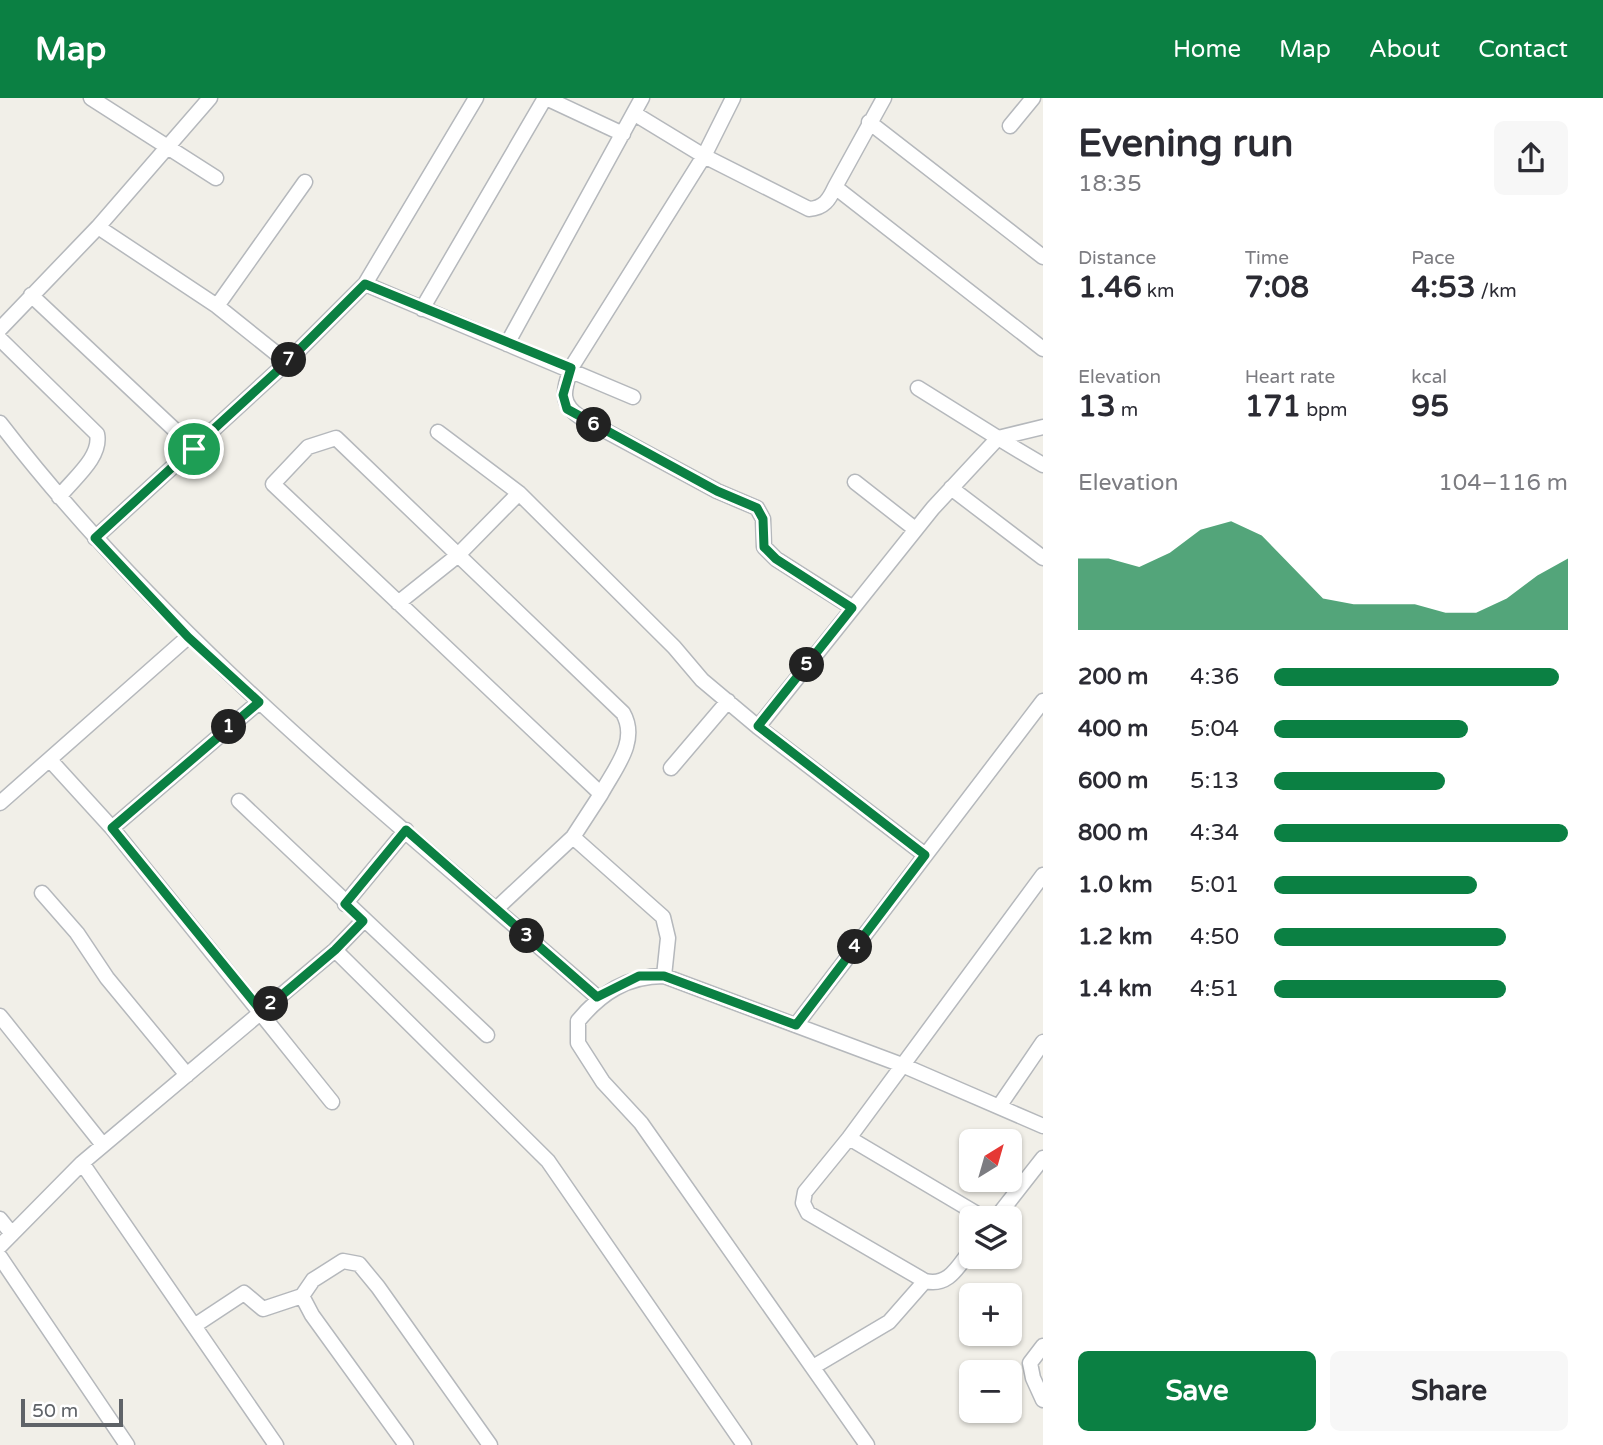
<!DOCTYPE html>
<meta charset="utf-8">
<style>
body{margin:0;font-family:"Varela Round",sans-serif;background:#f7f7f7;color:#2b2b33;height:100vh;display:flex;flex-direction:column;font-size:26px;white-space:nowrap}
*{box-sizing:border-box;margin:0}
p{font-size:23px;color:#7c7c81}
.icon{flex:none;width:38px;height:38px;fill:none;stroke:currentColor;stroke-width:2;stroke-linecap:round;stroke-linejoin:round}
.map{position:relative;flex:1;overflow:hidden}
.panel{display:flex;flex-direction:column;background:#fff;width:560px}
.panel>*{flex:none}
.needle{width:46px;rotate:37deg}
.controls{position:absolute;left:959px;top:1031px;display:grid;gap:14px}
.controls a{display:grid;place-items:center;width:63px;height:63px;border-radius:10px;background:#fff;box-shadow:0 2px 5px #0004;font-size:35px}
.scale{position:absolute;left:21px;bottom:18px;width:102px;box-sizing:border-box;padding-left:7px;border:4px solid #5f6368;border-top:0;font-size:19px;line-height:24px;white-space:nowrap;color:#5f6368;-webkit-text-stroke:5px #fff;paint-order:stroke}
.pin{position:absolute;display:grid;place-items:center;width:60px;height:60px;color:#fff;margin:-30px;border:4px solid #fff;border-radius:50%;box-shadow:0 2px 7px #0007}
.km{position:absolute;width:35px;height:35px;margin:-18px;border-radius:50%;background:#222;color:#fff;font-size:19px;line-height:35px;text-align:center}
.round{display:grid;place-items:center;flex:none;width:74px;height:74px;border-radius:10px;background:#f7f7f7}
.head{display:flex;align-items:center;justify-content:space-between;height:119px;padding:0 35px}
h1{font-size:38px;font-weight:700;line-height:52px}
.figures{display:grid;grid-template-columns:repeat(3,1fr);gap:10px;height:119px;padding:7px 35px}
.figures div{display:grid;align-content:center}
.figures b{font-size:30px;font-weight:700}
.figures small{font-size:19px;font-weight:400}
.figures p{font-size:19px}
.chart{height:196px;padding:14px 35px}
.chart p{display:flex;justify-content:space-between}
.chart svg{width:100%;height:126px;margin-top:7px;fill:#0b8043;opacity:.7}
.cta{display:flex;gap:14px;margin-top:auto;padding:14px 35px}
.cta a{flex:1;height:80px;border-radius:10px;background:#0b8043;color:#fff;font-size:28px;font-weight:700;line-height:80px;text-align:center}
.cta a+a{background:#f7f7f7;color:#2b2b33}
ul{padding:0 35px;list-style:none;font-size:23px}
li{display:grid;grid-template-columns:112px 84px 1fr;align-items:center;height:52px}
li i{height:18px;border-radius:9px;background:#0b8043}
header{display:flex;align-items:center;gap:42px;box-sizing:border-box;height:98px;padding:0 35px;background:#0b8043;color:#fff}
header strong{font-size:33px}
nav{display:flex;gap:38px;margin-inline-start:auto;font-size:24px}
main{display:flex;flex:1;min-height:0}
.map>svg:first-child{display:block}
</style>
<header>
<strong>Map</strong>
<nav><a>Home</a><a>Map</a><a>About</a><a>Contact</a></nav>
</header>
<main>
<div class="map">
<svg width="1043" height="1347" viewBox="0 0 1043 1347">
<rect width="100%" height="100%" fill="#f1efe8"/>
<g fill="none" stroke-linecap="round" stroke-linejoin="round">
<!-- minor casing -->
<g stroke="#b5b8bc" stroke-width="17">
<path id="minor" d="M91 0 216 80
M546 0 623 36
M733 0 704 58 571 270C564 292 559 305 580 319L717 393 757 410 763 421 764 449 776 461 853 510
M635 16 704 58 809 111C824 110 829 102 835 89L1043 251
M869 24 1043 159
M1010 28 1033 0
M835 89 884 0
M98 129 217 208 287 264
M365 186 633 299
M31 197 194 350
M217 208 305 84
M422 211 545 0
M0 231 98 129 210 0
M0 241 97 336C102 359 73 381 59 399
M507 246 642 0
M0 325C169 545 389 717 597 899
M438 334 519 395 674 549 702 582 758 629 925 757
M998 340 1043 367
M998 340 1043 329
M855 384 915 431
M951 390 1043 460
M95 440 287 264 365 186 476 0
M398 505 457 458 519 395
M758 629 933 410 998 340 918 290
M50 662 112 730 332 1004
M671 670 728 603
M601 696C615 670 639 643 623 615L336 340 308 349 273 386 601 696 573 739 663 819 668 840 664 878
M239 703 487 937
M0 705 188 539
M112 730 259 604
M42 795 77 835 107 880 187 977
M345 806 406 732
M496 811 573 739
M335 852 548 1063 744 1347
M0 918 103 1047
M796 927 1043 603
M1000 1007 1043 944
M849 1040 984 1120
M82 1065 276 1347
M996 1120 1043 1060
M0 1121 12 1136
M0 1148 82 1065 335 852 363 823
M971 1152C958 1168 949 1189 925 1183L808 1115 803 1105 805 1094 849 1040 1043 777
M0 1159 127 1347
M194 1228 244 1195 263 1211 302 1198
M1043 1248 1030 1265 1033 1280 1043 1302
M813 1269 889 1224 925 1183
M406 1347 312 1217 302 1198 313 1182 343 1163 359 1166 378 1189 490 1347
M867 1347 641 1025 603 984 578 945V923C601 895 627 878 664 878L902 967 1043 1028"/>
</g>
<!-- minor -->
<use href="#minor" stroke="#fff" stroke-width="14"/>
</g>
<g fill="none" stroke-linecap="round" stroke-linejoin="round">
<!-- route casing -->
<g stroke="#fff" stroke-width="14">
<path id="route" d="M365 186 571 270 563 297 567 311 717 393 757 410 763 421 764 449 776 461 852 510 758 628 925 757 796 927 664 878H639L597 899 406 732 345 806 363 823 335 852 262 914 112 730 259 604 188 539 95 440 287 264Z"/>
</g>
<!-- route -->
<use href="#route" stroke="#0b8043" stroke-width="9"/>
</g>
</svg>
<div class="controls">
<a><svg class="needle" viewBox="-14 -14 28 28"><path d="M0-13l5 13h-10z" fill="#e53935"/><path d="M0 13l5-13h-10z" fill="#7c7c81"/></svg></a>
<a><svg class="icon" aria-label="layers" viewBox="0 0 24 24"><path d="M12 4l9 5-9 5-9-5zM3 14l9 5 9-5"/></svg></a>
<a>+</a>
<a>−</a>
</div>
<div class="scale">50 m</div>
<div class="pin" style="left:194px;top:351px;background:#1e9e55"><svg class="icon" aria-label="arrive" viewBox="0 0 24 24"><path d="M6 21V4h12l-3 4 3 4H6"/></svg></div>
<b class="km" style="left:229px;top:629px">1</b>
<b class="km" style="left:271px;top:906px">2</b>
<b class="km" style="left:527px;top:838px">3</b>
<b class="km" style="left:855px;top:849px">4</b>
<b class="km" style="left:807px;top:567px">5</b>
<b class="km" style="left:594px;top:327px">6</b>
<b class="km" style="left:289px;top:262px">7</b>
</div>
<section class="panel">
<div class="head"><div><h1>Evening run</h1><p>18:35</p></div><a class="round"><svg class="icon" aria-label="share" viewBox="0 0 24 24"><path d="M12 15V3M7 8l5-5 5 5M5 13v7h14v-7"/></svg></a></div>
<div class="figures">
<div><p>Distance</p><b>1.46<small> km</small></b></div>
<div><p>Time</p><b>7:08</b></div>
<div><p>Pace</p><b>4:53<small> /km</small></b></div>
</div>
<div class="figures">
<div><p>Elevation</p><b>13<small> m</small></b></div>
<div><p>Heart rate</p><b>171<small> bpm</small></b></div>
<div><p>kcal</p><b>95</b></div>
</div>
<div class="chart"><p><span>Elevation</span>104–116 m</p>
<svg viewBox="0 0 160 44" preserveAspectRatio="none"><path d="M0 44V19L10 19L20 22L30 17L40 9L50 6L60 11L70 22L80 33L90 35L100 35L110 35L120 38L130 38L140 33L150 25L160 19V44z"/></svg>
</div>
<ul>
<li><b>200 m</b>4:36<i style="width:97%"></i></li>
<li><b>400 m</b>5:04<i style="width:66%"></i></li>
<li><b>600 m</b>5:13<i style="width:58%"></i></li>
<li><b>800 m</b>4:34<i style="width:100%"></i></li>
<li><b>1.0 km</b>5:01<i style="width:69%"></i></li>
<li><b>1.2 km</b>4:50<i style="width:79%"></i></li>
<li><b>1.4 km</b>4:51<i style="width:79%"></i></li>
</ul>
<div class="cta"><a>Save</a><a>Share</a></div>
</section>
</main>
